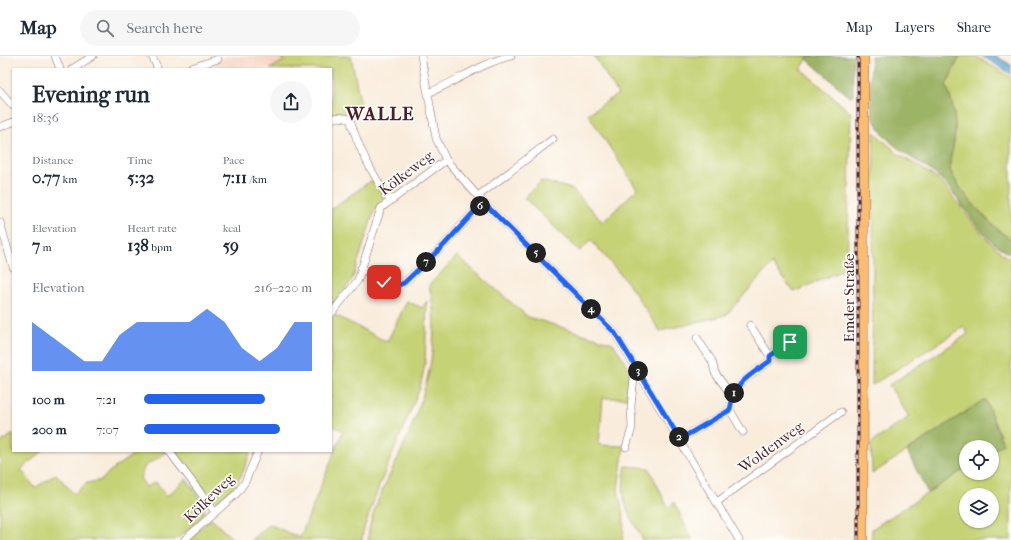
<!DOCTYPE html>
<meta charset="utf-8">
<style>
body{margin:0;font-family:"IM FELL French Canon",serif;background:#f6f6f7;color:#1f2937;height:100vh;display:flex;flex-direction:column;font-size:15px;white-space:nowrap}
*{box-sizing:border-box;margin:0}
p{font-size:13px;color:#747a83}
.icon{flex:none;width:22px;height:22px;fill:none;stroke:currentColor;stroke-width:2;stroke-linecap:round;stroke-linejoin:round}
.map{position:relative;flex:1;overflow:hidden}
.side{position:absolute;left:12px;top:12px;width:320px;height:384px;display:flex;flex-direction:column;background:#fff;border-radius:0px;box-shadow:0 1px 3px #0004}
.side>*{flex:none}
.fabs{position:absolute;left:959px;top:384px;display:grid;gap:8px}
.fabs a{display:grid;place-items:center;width:40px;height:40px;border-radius:50%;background:#fff;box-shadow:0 1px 3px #0004;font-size:20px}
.pin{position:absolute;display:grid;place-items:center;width:34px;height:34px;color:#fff;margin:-17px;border-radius:8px;box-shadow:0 2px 6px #0006}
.km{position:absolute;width:20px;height:20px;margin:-10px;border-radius:50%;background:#222;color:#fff;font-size:11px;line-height:20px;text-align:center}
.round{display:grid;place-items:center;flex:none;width:42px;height:42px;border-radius:21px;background:#f6f6f7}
.summary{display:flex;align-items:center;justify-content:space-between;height:68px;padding:0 20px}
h1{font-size:22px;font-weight:800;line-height:30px}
.stats{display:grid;grid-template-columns:repeat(3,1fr);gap:6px;height:68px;padding:4px 20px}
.stats div{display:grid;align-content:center}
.stats b{font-size:17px;font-weight:800}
.stats small{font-size:11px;font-weight:400}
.stats p{font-size:11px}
.chart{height:112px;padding:8px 20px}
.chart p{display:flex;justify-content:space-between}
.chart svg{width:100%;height:72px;margin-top:4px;fill:#2563eb;opacity:.7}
ul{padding:0 20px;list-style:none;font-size:13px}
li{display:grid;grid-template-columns:64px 48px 1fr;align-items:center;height:30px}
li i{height:10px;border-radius:5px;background:#2563eb}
header{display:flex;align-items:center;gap:24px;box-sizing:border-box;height:56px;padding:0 20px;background:#fff;border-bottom:1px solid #e0e1e3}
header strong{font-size:19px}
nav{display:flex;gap:22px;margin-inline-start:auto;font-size:14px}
.search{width:280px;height:36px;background:#f6f6f7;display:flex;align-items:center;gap:10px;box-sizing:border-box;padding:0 14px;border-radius:22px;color:#747a83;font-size:15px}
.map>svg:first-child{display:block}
</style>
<header>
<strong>Map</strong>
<div class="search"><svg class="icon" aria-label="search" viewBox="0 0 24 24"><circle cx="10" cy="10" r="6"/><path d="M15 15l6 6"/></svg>Search here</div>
<nav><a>Map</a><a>Layers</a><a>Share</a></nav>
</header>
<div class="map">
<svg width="1011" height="484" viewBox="0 0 1011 484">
<rect width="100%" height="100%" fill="#fdfcf7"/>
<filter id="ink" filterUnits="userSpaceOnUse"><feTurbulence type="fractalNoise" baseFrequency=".025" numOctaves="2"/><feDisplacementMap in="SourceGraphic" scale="8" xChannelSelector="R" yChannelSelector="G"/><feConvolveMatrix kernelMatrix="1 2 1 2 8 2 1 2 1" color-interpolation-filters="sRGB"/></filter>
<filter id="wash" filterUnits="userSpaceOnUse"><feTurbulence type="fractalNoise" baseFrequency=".012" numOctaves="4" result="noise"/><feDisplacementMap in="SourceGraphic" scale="16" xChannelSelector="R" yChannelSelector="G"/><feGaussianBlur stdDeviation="0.9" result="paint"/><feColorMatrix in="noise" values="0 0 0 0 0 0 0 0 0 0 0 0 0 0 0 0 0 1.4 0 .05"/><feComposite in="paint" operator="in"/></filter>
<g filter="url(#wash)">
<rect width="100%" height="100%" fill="#f9ecdb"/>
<!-- built -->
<path fill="#f4d3c0" d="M227 0H281L284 5 270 13H216L213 8Z"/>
<!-- green -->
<path fill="#c5d274" stroke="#887850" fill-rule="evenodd" d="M281 0H351L361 50 331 60V13H270L284 5Z
M594 0H809L801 13 851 57 847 212 794 236 772 208 726 259 660 275 628 227 591 184 580 195 524 142 541 125 572 133 603 166 637 133 588 58 618 38Z
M960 0H975L1011 21V183C996 176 952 128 950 112 949 104 953 94 954 85 957 66 953 47 946 29Z
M874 76 898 98 926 115 941 126 983 179 1006 201 1011 203V484H872V473L966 412V417H992V395L1003 388 985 343 872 418 871 387 909 361 889 329 968 278 964 271 872 329ZM966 439H992V465H966Z
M372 124 383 139V142L374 156 352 224 331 250V153Z
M457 200 528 261 613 287 630 313 628 342H603L599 389 624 390 618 434 624 464 623 484H368C369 458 386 427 397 404 422 351 444 289 429 229Z
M407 245 422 252 427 245 425 308 420 332 379 430 363 475 362 484H251L269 468 300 482 343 375 331 369V264L335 259 387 286Z
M13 378V395H43L21 413 35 432 56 418 74 438 87 427 102 424 109 416 135 397 134 395H165L166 397 145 410 140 422 146 431 156 426 167 440 186 423 205 449C208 460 183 477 175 484H0V387Z
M173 395H251C242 419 239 430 217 445L207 441Z
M626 410 649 412 668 452 674 446 692 484H643C626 452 619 447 626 410Z
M211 463 234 484H187Z"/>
<!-- forest -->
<path fill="#9cb466" stroke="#736a48" d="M809 0H853V40L850 41 807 3Z
M871 0H960L946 29C953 47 957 66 954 85 953 94 949 104 950 112 952 128 996 176 1011 183V198C983 187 962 144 941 123 920 104 891 94 877 69 866 49 871 22 871 0Z
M985 343 1003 388 992 395V391H966V412L928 437 907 395Z"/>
<!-- water -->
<path fill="#58a2d0" stroke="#51607e" d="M982 0H996L1011 9V18Z"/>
</g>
<g filter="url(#ink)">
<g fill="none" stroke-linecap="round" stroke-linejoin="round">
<!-- minor casing -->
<g stroke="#876769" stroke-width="8">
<path id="minor" d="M55 0 60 13
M152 0 158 13
M421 0 436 82 446 104 483 146 615 277 739 484
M72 13 93 0
M188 13 218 3
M0 35 13 50
M428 37C456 26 481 7 511 0
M331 63 339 61 350 63C359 94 372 118 391 145
M0 71 13 66
M478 140 553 83
M0 166 13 211
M361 212C374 220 389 233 404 227L444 189 483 146
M331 258 358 224 381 152 446 104
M750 269 770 300
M697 282 712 305 715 317 732 340
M730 354 743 376
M680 383 730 354C734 326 749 321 770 305V300L796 281
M626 391 632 372 631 350 635 312
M169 395 215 456
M717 446 841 356
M184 484 237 437 245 426 258 395"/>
</g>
<!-- major casing -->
<g stroke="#876769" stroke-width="10">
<path id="major" d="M863 484 864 0"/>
</g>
<!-- minor -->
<use href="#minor" stroke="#fff" stroke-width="7"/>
<!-- major -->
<use href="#major" stroke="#fcbd6f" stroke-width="9"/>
<!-- rail casing -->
<g stroke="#4a1f2b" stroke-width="3">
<path id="rail" d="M858 484V0"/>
</g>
<!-- rail -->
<use href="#rail" stroke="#fdfcf7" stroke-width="1.5" stroke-dasharray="4.5" stroke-linecap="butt"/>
</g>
</g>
<g fill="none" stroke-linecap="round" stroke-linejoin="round" filter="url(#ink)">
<!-- route casing -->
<g stroke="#fff" stroke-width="8">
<path id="route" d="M384 226 396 230 404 227 444 189 483 146 615 277 680 383 730 354C734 326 749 320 770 305V300L790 286"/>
</g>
<!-- route -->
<use href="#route" stroke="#2563eb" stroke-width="5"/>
</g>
<g text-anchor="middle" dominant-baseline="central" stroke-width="3.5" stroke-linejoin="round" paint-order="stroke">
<!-- street labels -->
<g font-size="15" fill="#4a1f2b" stroke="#fdfcf7">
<text transform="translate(406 117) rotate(-37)">Kölkeweg</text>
<text transform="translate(849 242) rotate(-90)">Emder Straße</text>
<text transform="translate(771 391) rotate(-36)">Woldenweg</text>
<text transform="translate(209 442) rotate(-44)">Kölkeweg</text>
</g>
<!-- district labels -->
<g font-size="19" font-weight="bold" letter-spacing="1" fill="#4a1f2b" stroke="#fdfcf7">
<text x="380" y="58">WALLE</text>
</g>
</g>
</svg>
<div class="fabs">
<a><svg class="icon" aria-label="locate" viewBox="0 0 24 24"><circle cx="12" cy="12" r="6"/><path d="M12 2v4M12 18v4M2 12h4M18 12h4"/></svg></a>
<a><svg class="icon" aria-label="layers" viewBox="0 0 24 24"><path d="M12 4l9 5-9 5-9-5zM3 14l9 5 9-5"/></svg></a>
</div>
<div class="pin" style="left:790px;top:286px;background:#1e9e55"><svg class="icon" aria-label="arrive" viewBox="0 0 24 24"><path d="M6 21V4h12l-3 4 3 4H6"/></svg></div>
<div class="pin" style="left:384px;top:226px;background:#d93025"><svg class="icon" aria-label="check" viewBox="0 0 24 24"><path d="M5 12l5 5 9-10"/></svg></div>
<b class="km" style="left:734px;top:337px">1</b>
<b class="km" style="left:679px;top:381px">2</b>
<b class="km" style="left:638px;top:315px">3</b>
<b class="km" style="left:591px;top:253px">4</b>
<b class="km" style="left:536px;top:197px">5</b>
<b class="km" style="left:480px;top:150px">6</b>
<b class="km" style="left:426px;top:206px">7</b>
<section class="side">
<div class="summary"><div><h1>Evening run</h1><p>18:36</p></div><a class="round"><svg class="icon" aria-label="share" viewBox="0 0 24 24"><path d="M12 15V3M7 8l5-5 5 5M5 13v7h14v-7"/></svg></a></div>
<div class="stats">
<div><p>Distance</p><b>0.77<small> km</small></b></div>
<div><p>Time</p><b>5:32</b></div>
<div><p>Pace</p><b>7:11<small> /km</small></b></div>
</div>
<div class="stats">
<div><p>Elevation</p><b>7<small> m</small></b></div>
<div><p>Heart rate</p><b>138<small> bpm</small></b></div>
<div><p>kcal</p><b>59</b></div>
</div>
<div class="chart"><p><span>Elevation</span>216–220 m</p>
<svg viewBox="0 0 160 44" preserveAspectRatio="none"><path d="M0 44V14L10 22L20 30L30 38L40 38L50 22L60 14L70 14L80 14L90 14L100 6L110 14L120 30L130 38L140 30L150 14L160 14V44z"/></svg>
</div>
<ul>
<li><b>100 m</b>7:21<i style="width:72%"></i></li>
<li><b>200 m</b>7:07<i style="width:81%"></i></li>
</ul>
</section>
</div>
